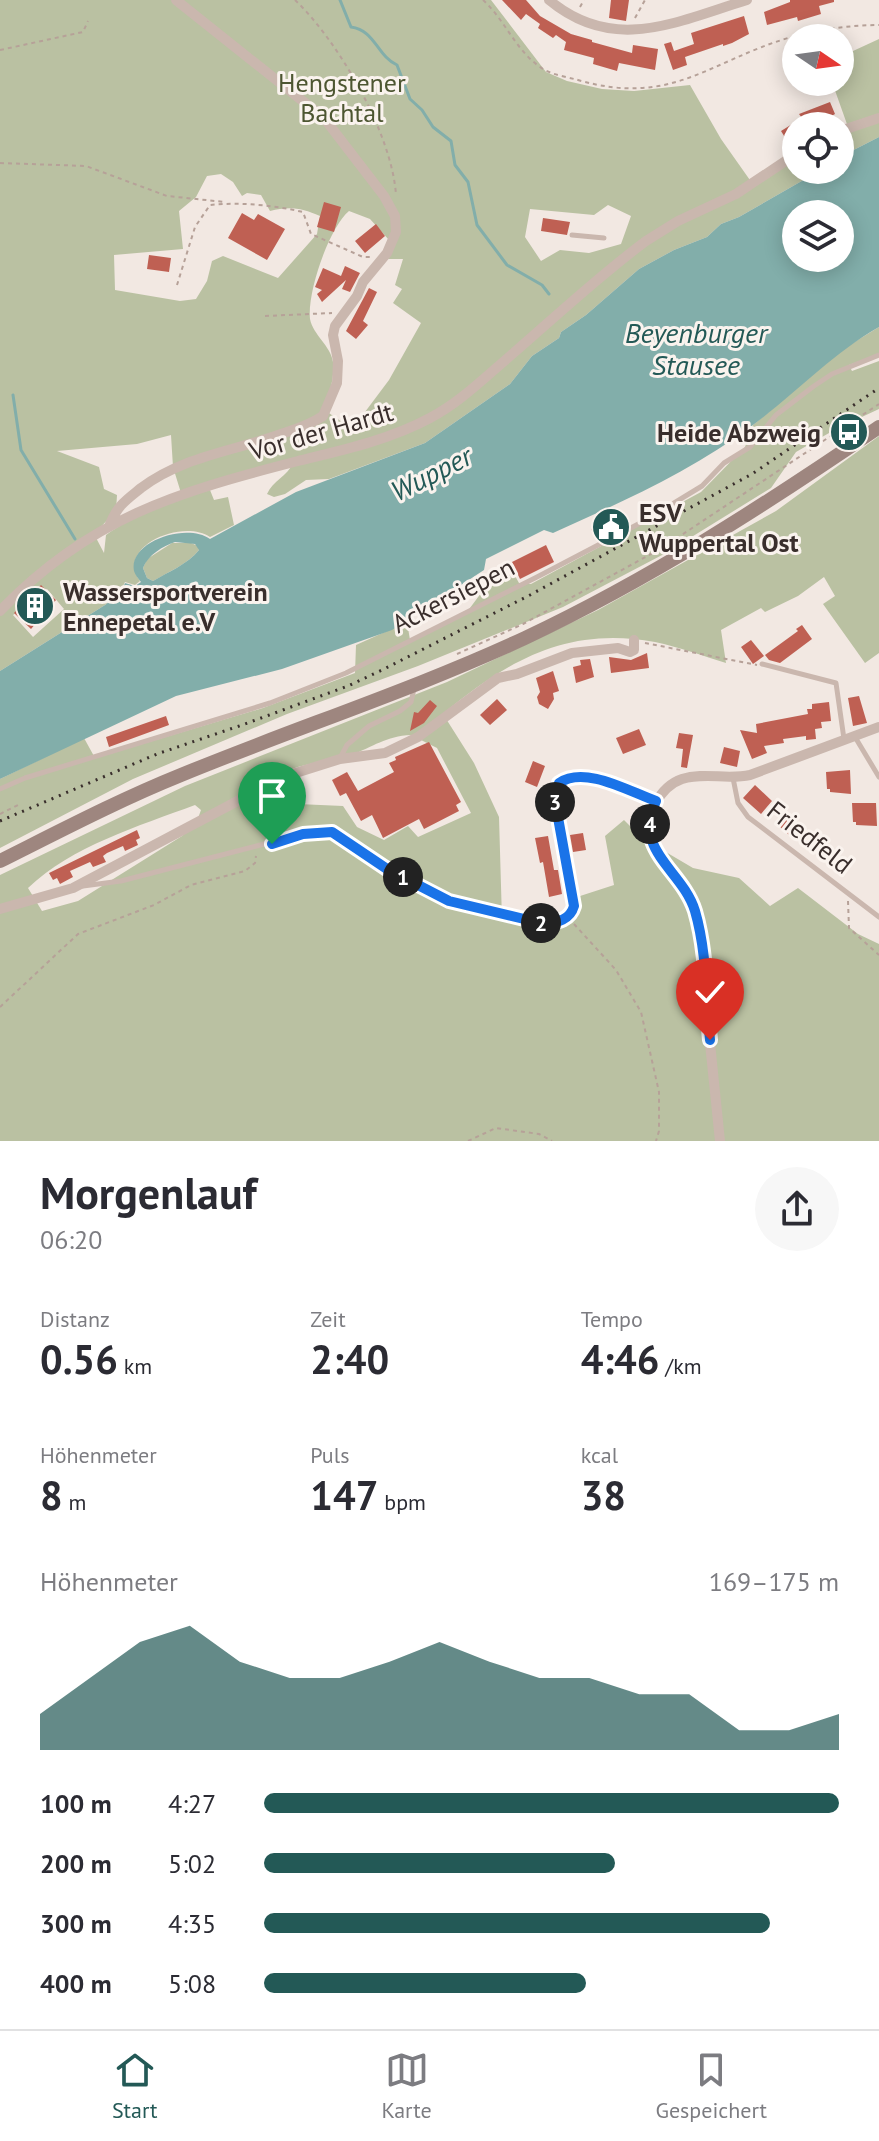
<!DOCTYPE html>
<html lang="de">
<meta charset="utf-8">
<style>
body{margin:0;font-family:"PT Sans",sans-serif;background:#f7f7f7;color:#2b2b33;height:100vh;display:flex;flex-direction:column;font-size:30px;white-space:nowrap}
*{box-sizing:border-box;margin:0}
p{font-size:26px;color:#7c7c81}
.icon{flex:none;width:44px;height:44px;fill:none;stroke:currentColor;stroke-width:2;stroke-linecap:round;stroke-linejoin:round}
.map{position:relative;height:1141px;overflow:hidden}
.sheet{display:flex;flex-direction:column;background:#fff;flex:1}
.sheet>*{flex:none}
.needle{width:52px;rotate:103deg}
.controls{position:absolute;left:782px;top:24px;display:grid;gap:16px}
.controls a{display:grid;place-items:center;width:72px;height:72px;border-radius:50%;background:#fff;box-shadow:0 4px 20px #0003;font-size:40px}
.pin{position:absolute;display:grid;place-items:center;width:68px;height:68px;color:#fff;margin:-82px -34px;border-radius:50% 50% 50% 0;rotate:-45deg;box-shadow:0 0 8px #0007}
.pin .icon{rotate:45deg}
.km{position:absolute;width:40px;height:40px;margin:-20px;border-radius:50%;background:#222;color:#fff;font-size:22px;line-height:40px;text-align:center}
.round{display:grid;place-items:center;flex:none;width:84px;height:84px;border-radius:42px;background:#f7f7f7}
.headline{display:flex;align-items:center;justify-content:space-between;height:136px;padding:0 40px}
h1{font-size:44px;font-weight:700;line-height:60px}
.stats{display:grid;grid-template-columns:repeat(3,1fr);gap:12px;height:136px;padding:8px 40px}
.stats div{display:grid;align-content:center}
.stats b{font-size:40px;font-weight:700}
.stats small{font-size:22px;font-weight:400}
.stats p{font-size:22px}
.chart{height:224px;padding:16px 40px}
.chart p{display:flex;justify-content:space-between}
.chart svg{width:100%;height:144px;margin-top:8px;fill:#235956;opacity:.7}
ul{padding:0 40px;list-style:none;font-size:26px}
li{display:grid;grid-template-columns:128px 96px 1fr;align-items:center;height:60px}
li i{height:20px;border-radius:10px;background:#235956}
.dock{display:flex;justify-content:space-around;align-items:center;height:112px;border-top:2px solid #e1e1e2;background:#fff;font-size:22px;color:#7c7c81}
.dock a{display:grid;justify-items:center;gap:4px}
.dock .active{color:#235956}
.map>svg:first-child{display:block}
</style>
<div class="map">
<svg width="879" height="1141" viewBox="0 0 879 1141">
<rect width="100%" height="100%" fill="#f2e8e2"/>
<!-- green -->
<path fill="#bac1a2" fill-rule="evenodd" d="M0 0H491L546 72 567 81 602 89 634 91 690 85 721 139 752 183 796 154V170H821L739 217 721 224 707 237 674 250 639 269 586 315 561 332 559 338 532 356 510 384 425 443 329 479 306 480 285 494 274 497 267 494C273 480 287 477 293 463L181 493 173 467 171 435 137 444 57 451 99 467 104 489 117 495 116 511 94 534 104 553 106 535C136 513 174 500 210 490L214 500 228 497 234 525 210 537C182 518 115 547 140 581L135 585 125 582 120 592 105 605 0 671ZM221 174 233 182 242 196 247 193 261 195 270 211C289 206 302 208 320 216L317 234 278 278 223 256 212 261 207 281 196 299 180 301 115 290 114 255 183 249 179 211 196 197 207 176ZM608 205 631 216 621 244 589 253 560 250 541 261 525 237 530 209 594 215ZM349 211 370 219 389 240 388 259H403L395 285 402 289 393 303 421 323 389 380 362 416 342 422 326 411C328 395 335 379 333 362 331 346 313 335 310 319 307 292 329 228 349 211ZM47 589 64 609 33 637 13 615Z
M879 39V137L840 157V131L848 127 832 82H840V57Z
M879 327V354L849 365 852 371 879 361V409L836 429 796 452 771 488 664 554 563 607 418 666 287 714 133 779 0 848V779L84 738 95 758 263 708 355 673 356 645 407 622 410 640 467 612 493 577 514 574 519 583 531 584 701 492 745 447 753 425 843 349Z
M879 436V653L865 663 823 604 835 596 824 577 798 596 765 612 761 608 721 630 726 663C703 656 679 647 655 642 568 626 508 660 443 714L474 763 499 817 502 920 536 930 565 924 577 897 614 885 605 836 624 820 642 838 693 868 739 878 770 906 798 888 858 934 879 944V1141H0V875L185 786 447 682 598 610 776 511ZM411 735 437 748 471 813 418 837 408 826 384 840 357 827 343 806 298 804 277 776C304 761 323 764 351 755 373 747 386 736 411 735ZM195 805 201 810 197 821 182 836 78 901 42 911 28 888C72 846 139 826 195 805Z
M172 543H191L198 546 199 550C189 563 167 573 153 581L147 578 143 568 147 559Z"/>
<!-- water -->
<path fill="#82aeaa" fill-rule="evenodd" d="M879 137V327C832 354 796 393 753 425 692 471 622 502 553 533L544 530 486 559 484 570 392 630 282 669 176 696 0 779V671L105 605 121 593 125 583 135 586 141 582C138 578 135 575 134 571 128 542 186 522 210 539L296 492 425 443 510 384 532 356 559 338 561 332 586 315 639 269 674 250 707 237 721 224 739 217 821 170H840V157ZM796 214H840V258H796ZM175 542 195 544 199 550C188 564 168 572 153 581L147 578 143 568C148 555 163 546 175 542Z"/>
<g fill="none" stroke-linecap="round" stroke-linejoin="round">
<!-- stream -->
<path stroke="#82aeaa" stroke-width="3" d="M340 0 351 27C375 30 377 56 397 65L410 99 422 110 433 127 451 141 455 165 468 182 477 225 507 265 542 285 549 294
M13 395 21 450 75 539"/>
</g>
<!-- building -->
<path fill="#bf6053" d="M502 0H526L540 16 571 34 592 40V42L632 53 633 45 658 49 655 70 619 63 617 71 593 64 594 58 564 50 566 42 556 35 553 38 538 28 540 24 526 14 521 20Z
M611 0H629L626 21 609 18Z
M790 0H834V2L819 6 821 14 798 21 797 17 767 25 764 12 790 2Z
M744 16 749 34 732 43 723 46V44L685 57 687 65 673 70 664 44 671 42 674 51 694 44 691 33Z
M830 102 835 114 813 126H796V133L786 139 781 131 802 118 799 114Z
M324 202 341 207 334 232 317 227Z
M242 213 254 220 258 214 285 229 267 260 228 238Z
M543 218 570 222 567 235 541 231Z
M376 224 385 236 365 253 355 241Z
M149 255 171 258 169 272 147 269Z
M345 266 360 273 350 292 342 289 346 280 322 302 317 294 322 290 315 287 323 268 341 276Z
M369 288 377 292 363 321 368 325 356 339 346 331Z
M624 513 629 523 597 540 591 529Z
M546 545 554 562 520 579 512 562Z
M41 585 56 600 31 629 14 613Z
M802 625 812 639 780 663 769 660 765 655 798 631 796 629Z
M751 640 764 656 753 664 741 647Z
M647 653 649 668 611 673 609 657 631 660Z
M590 659 594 677 576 683 573 667 581 665 580 660Z
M553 671 559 691 553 693 554 699 548 709 539 704 537 697 540 692 536 678Z
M859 696 867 723 853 726 848 698Z
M497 699 507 710 490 725 480 715Z
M430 700 437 706 424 723 410 731 414 712 418 713Z
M829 702 831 721 821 722 822 728 815 729 816 739 806 740V736L783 739 784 743 764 746 767 753 752 759 740 730 757 733 756 724 808 714 807 709H812V704Z
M166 716 169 725 109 747 106 737Z
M639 729 646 745 623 754 616 738Z
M679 733 693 735 687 768 681 767 683 749 676 748Z
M429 742 461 802 456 805 459 811 424 829 419 819 383 838 372 815 361 821 346 793 340 796 332 780 347 772 358 791 394 772 389 763 396 760 395 757Z
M724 747 740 751 737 767 720 763Z
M533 761 545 766 537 787 525 782Z
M850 770 851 794 830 792V789H827L826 772Z
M755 785 772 801 761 814 743 798Z
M852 803H876L877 826 856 825V822H853Z
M788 814 805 831 796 841 778 825Z
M137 830 140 838 136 840 138 845 125 851 123 846 107 853 103 856 106 862 93 867 90 862 70 871 73 877 60 884 57 878 53 880 49 873Z
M583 833 586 850 573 852 570 835Z
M548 836 554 870H558L562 894 549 897 543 862 540 863 535 838Z
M822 838 832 847 828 851 832 855 825 862 813 847Z"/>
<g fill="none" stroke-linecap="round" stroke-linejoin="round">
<!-- path -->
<path stroke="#b6a198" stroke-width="2" stroke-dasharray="4 4" stroke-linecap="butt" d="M295 0C339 42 392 134 396 195
M483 0C506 21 516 52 543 69 553 75 567 77 578 80 671 107 708 62 788 38 818 30 849 25 879 25
M580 7 584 0
M635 18 645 0
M0 50 83 32 88 21
M0 163 86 166 167 196 225 202
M177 285 195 227 210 205C241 202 273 205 303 212L311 234 363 257H372
M265 316 332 313
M645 643 757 665
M457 654 523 624 662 548 879 404
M0 814 18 805
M848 901 849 928 879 955
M574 924 616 970 641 1012 659 1092V1131L656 1141
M0 1007 78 934 154 905 191 885 245 871 255 863 256 856
M468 1141 496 1128 539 1134 552 1141"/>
<!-- service -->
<path stroke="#cab7ae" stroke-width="5" d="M572 235 604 238
M762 664 836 683 844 739
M855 737 879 777
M340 758 347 745 369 726 400 711 411 702 414 689
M733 778 738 803 748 817 879 917
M0 789 25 778 270 703 346 673 537 577 646 520 702 486 724 463 750 447 776 415 814 386 832 374 879 355
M83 886 121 881 303 834 325 831 340 835 387 869 462 906 536 923 560 922"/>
<!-- minor -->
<path stroke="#cab7ae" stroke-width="10" d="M549 0C614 54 675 22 747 0
M840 131 879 118
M110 524C118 505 125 501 141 488 183 456 235 451 284 433 297 429 311 424 323 416L337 383 338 361 333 335 335 326 357 296 363 282 387 253 396 232 395 216 384 196 324 118 176 0
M0 611C89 518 177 492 298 461 343 450 389 440 430 418 457 404 480 382 502 363 550 322 596 278 646 241L678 221 736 194 796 154
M0 909 73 888 283 777 340 759 385 753 418 737 498 678 517 674 572 653 618 648 630 652 634 650V640
M561 921 572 913 574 906 555 801 559 783C583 766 631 792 656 801
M720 1141 698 926C695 914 692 902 686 891 668 864 636 839 655 804 661 793 670 783 682 779 704 772 727 780 750 775L879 727"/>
<!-- secondary -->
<path stroke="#9e867f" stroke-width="14" d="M0 861C60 831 119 800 181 775 295 728 413 690 525 638 650 579 765 505 879 427"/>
<!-- rail -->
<path stroke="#392e2c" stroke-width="3" stroke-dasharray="2 6" stroke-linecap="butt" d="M0 821 157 754 242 725 348 686 382 670 530 595 752 474 879 388"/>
</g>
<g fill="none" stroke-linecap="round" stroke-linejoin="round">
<!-- route casing -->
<g stroke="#fff" stroke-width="16">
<path id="route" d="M272 844 303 834 332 832 387 869 449 901 545 924C558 922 570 920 574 906L555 801 559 783C585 765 630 792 656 801 632 851 682 869 695 911 707 952 706 998 710 1040"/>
</g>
<!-- route -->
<use href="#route" stroke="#1a73e8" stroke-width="10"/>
</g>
<!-- icons -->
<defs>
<g id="bus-disc" transform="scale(2)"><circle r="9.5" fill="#235956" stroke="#faf3ee"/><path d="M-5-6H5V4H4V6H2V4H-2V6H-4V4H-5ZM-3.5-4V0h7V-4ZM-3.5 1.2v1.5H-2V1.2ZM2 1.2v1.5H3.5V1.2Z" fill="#fff"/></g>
<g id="civic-disc" transform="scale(2)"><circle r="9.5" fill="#235956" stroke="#faf3ee"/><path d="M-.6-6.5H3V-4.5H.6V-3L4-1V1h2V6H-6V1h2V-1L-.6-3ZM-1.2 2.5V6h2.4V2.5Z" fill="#fff"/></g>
<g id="building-disc" transform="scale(2)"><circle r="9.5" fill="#235956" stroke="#faf3ee"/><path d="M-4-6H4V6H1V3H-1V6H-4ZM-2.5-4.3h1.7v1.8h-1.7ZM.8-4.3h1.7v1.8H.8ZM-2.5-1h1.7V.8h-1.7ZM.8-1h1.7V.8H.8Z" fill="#fff"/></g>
</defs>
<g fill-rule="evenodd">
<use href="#bus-disc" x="849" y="432"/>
<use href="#civic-disc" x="611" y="527"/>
<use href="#building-disc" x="35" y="606"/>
</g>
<g text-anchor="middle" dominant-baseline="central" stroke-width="6" stroke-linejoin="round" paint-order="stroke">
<!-- park labels -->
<g font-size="26" fill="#4d5631" stroke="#faf3ee">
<text x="342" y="82">Hengstener<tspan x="342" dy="30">Bachtal</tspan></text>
</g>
<!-- street labels -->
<g font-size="26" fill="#392e2c" stroke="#faf3ee">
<text transform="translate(321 431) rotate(-16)">Vor der Hardt</text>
<text transform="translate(453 595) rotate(-27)">Ackersiepen</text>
<text transform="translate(810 837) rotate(38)">Friedfeld</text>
</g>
<!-- poi labels -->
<g font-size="26" font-weight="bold" fill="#392e2c" stroke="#faf3ee" text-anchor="start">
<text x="821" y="432" text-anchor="end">Heide Abzweig</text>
<text x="639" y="512">ESV<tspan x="639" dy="30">Wuppertal Ost</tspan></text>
<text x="63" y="591">Wassersportverein<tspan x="63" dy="30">Ennepetal e.V</tspan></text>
</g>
<!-- water labels -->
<g font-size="28" font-style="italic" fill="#235956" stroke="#faf3ee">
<text x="696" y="332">Beyenburger<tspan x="696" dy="32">Stausee</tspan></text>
<text transform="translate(431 473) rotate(-27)">Wupper</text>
</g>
</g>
</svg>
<div class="controls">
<a><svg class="needle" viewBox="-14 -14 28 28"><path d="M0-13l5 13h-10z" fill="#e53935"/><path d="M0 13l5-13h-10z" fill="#7c7c81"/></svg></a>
<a><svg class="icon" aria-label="locate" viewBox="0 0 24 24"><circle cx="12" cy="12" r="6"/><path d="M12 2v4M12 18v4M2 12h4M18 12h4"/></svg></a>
<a><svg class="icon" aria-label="layers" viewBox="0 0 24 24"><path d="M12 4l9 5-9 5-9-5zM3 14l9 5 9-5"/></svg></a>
</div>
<div class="pin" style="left:272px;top:844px;background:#1e9e55"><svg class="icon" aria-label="arrive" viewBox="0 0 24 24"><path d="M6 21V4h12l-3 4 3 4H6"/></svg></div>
<div class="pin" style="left:710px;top:1040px;background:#d93025"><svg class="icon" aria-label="check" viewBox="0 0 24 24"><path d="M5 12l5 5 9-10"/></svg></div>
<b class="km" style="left:403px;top:877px">1</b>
<b class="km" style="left:541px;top:923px">2</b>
<b class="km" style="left:555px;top:802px">3</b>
<b class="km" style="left:650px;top:824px">4</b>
</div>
<section class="sheet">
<div class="headline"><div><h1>Morgenlauf</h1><p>06:20</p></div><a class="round"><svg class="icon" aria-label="share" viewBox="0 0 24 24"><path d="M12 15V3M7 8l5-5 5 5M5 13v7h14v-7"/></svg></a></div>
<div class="stats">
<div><p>Distanz</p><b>0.56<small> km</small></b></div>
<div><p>Zeit</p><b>2:40</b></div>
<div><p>Tempo</p><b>4:46<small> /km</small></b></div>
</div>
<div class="stats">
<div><p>Höhenmeter</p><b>8<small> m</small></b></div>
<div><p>Puls</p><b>147<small> bpm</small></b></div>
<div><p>kcal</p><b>38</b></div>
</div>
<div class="chart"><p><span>Höhenmeter</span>169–175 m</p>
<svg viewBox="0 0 160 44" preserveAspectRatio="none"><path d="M0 44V33L10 22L20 11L30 6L40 17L50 22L60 22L70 17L80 11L90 17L100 22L110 22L120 27L130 27L140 38L150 38L160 33V44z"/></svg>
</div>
<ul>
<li><b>100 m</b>4:27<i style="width:100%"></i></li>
<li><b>200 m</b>5:02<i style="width:61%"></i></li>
<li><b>300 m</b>4:35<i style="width:88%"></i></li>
<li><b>400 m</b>5:08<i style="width:56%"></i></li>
</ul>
</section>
<nav class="dock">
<a class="active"><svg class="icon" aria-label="home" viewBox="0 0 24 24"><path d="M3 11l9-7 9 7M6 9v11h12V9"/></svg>Start</a>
<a><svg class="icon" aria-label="map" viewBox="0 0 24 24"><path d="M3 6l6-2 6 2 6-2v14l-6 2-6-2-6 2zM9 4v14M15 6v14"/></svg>Karte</a>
<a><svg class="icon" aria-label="saved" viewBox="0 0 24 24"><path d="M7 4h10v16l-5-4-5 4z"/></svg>Gespeichert</a>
</nav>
